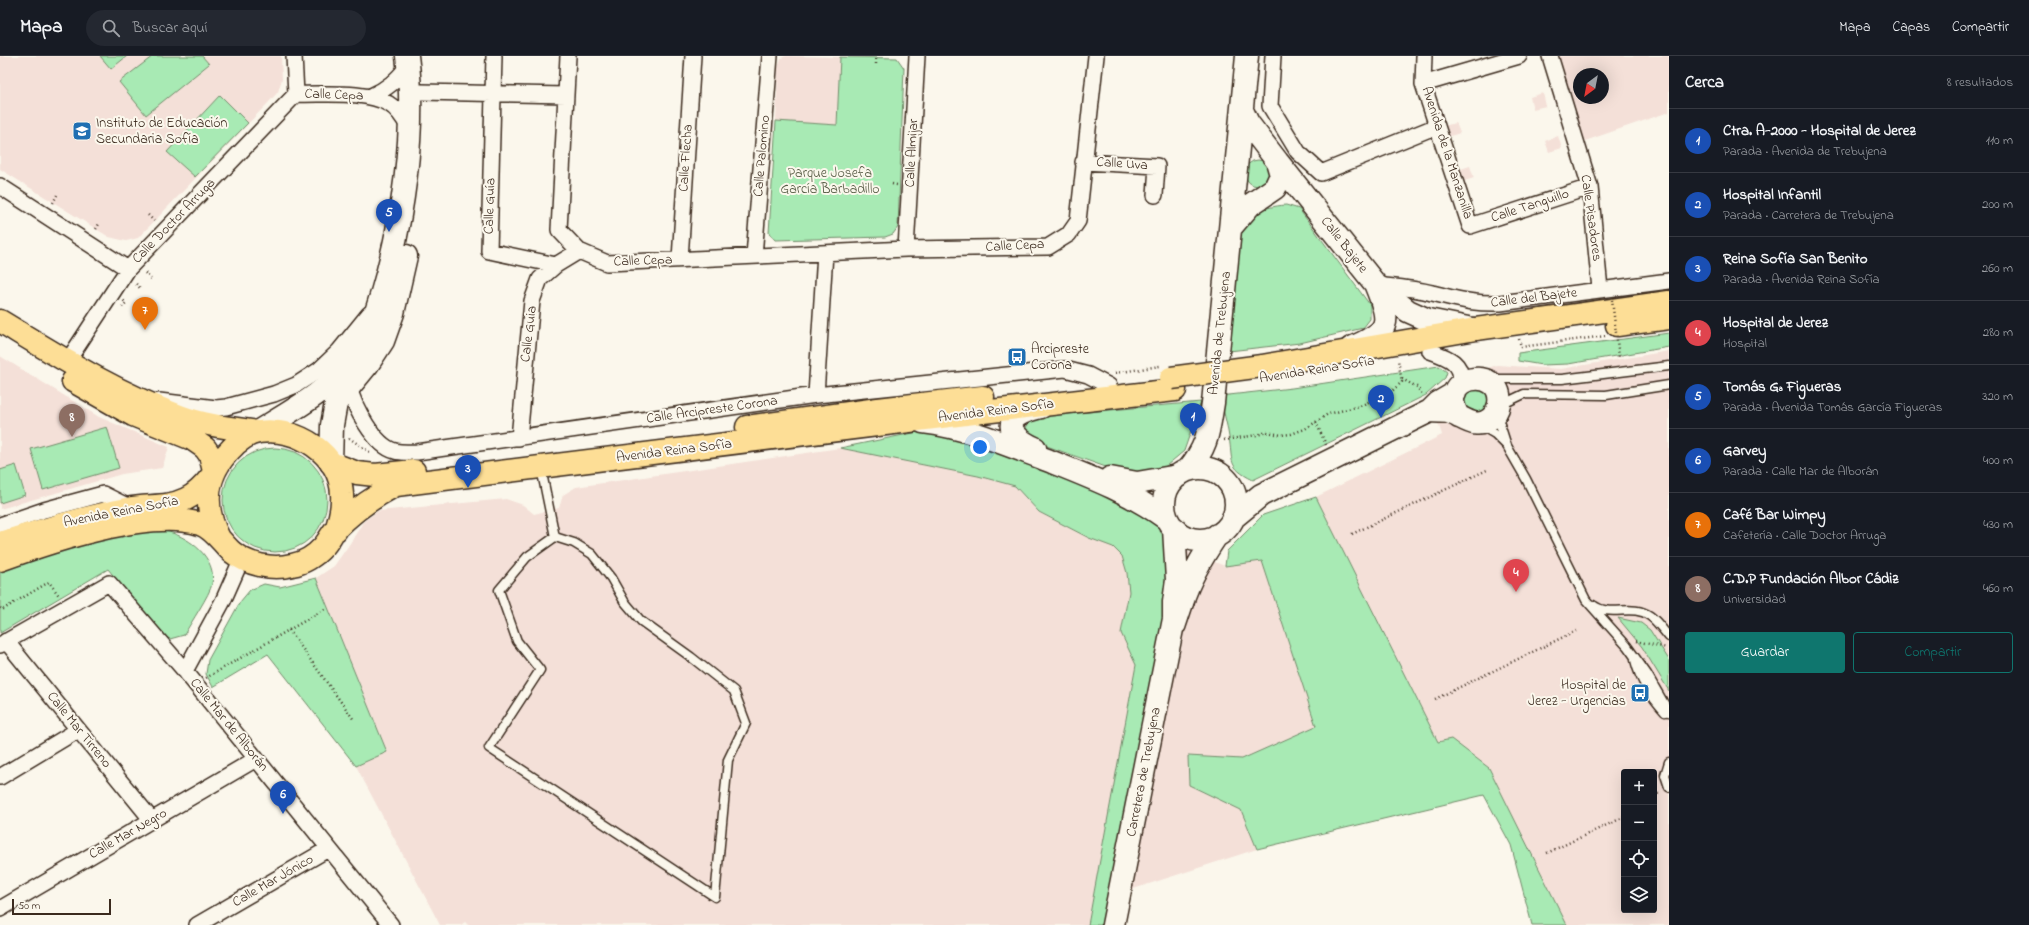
<!DOCTYPE html>
<html lang="es">
<head>
<meta charset="utf-8">
<style>
  body { margin:0; font-family:"Indie Flower",sans-serif; background:#242831; color:#f1f3f6 }
  .controls { position:absolute; right:12px; bottom:12px; display:grid; overflow:hidden; border-radius:4px; box-shadow:0 4px 16px #0002 }
  .controls button { width:36px; height:36px; display:grid; place-items:center; padding:0; border:0; border-bottom:1px solid #363941; background:#171b24; color:#f1f3f6; font:20px sans-serif }
  .compass { position:absolute; left:1573px; top:12px; width:36px; height:36px; border-radius:50%; background:#171b24; box-shadow:0 4px 16px #0002; rotate:212deg }
  .scale { position:absolute; left:12px; bottom:10px; width:99px; box-sizing:border-box; padding-left:4px; border:2px solid #3b2a1e; border-top:0; font-size:11px; line-height:14px; white-space:nowrap; color:#3b2a1e; -webkit-text-stroke:3px #fbf7ec; paint-order:stroke }
  .you { position:absolute; left:980px; top:391px; width:14px; height:14px; margin:-10px; border:3px solid #fff; border-radius:50%; background:#1a73e8; box-shadow:0 0 0 6px #1a73e833 }
  .badge { display:grid; place-items:center; width:26px; height:26px; border-radius:50%; background:#0f766e; color:#fff; font-size:13px; font-weight:700 }
  .pin { position:absolute; translate:-50% -33px; filter:drop-shadow(0 1px 2px #0008) }
  .pin::after { content:''; position:absolute; top:21px; width:14px; height:12px; background:inherit; clip-path:polygon(0 0,100% 0,50% 100%) }
  .list { margin:0; padding:0; list-style:none }
  h2 { display:flex; justify-content:space-between; align-items:center; height:52px; margin:0; padding:0 16px; font-size:17px }
  h2 small { font-size:13px; font-weight:400; color:#9ea1a6 }
  .list li { display:grid; grid-template-columns:26px 1fr auto; gap:12px; align-items:center; box-sizing:border-box; height:64px; padding:0 16px; border-top:1px solid #363941 }
  .list b { display:block; font-size:15px; white-space:nowrap }
  .list p { margin:0; font-size:13px; white-space:nowrap; color:#9ea1a6 }
  .list em { font-size:13px; font-style:normal; color:#9ea1a6 }
  .actions { display:flex; gap:8px; padding:12px 16px }
  .actions a { flex:1; padding:9px 0; border:1px solid #0f766e; border-radius:4px; text-align:center; font-size:14px; color:#0f766e }
  .actions .main { background:#0f766e; color:#fff }
  .icon { flex:none; width:22px; height:22px; fill:none; stroke:currentColor; stroke-width:2; stroke-linecap:round; stroke-linejoin:round }
  .map { position:relative; flex:none; width:1669px; height:869px; overflow:hidden }
  header { display:flex; align-items:center; gap:24px; box-sizing:border-box; height:56px; padding:0 20px; background:#171b24; border-bottom:1px solid #363941 }
  header strong { font-size:19px }
  nav { display:flex; gap:22px; margin-inline-start:auto; font-size:14px }
  .search { width:280px; height:36px; background:#242831; display:flex; align-items:center; gap:10px; box-sizing:border-box; padding:0 14px; border-radius:22px; color:#9ea1a6; font-size:15px }
  main { display:flex }
  aside { flex:1; background:#171b24 }
  .map>svg:first-child { display:block }
</style>
</head>
<body>
<header>
<strong>Mapa</strong>
<div class="search"><svg class="icon" aria-label="search" viewBox="0 0 24 24"><circle cx="10" cy="10" r="6"/><path d="M15 15l6 6"/></svg>Buscar aquí</div>
<nav><a>Mapa</a><a>Capas</a><a>Compartir</a></nav>
</header>
<main>
<div class="map">
<svg width="1669" height="869" viewBox="0 0 1669 869">
  <rect width="100%" height="100%" fill="#fbf7ec"/>
  <filter id="ink" filterUnits="userSpaceOnUse"><feTurbulence type="fractalNoise" baseFrequency=".025" numOctaves="2"/><feDisplacementMap in="SourceGraphic" scale="8" xChannelSelector="R" yChannelSelector="G"/><feConvolveMatrix kernelMatrix="1 2 1 2 8 2 1 2 1" color-interpolation-filters="sRGB"/></filter>
  <g filter="url(#ink)">
    <path fill="#f4e0d8" fill-rule="evenodd" d="M0,0H281L282,23L278,36L269,46L138,182L126,185L109,181L0,113Z
      M786,0L840,1L837,69L776,65L778,11L781,2Z
      M1553,0H1669V56L1582,86ZM1579,18H1603V42H1579Z
      M1543,37L1546,50L1533,53L1530,41Z
      M1456,67L1460,77L1447,81L1443,70Z
      M1558,80L1562,92L1549,96L1545,85Z
      M1470,110L1474,122L1461,126L1458,114Z
      M1669,295V869H1567L1489,712L1438,686L1316,441L1442,379L1430,342L1482,314L1497,309L1561,313ZM1624,716H1654V854H1624Z
      M0,300L99,361L169,391L162,412L122,418L0,453Z
      M840,392L978,420L1015,430L1039,456L1089,482L1114,491L1122,500L1127,517L1129,536L1121,577L1136,609L1088,869H468L465,866L461,869H440L356,710L387,696L316,522L334,510L351,486L363,466L378,455L506,443L523,449L534,458L559,452L563,439L576,431Z
      M1178,492L1225,510L1262,505L1316,670L1242,703L1188,700L1189,729L1241,754L1257,793L1124,836Z"/>
    <path fill="#a8eab4" stroke="#728a69" d="M100,0H127L111,13Z
      M153,0H202L209,8L146,59L119,26Z
      M840,1L897,2L904,12L898,171L893,178L885,181L775,184L769,177L776,65L837,69Z
      M220,39L248,67L195,121L167,96Z
      M1245 117a13 13 0 1 1 26 0a13 13 0 1 1-26 0Z
      M1286,149L1299,153L1370,249V263L1363,272L1300,287L1229,295L1241,179C1251,156 1262,151 1286,149Z
      M1669,277V291L1568,308L1542,309L1518,305V297Z
      M1439,310L1447,316L1445,322L1426,339L1253,424C1227,411 1233,405 1229,381C1227,367 1223,354 1220,340L1292,332Z
      M1465,332H1486L1489,355L1466,359L1461,337Z
      M1201,346L1184,395L1160,415L1131,420L1027,383L1023,377L1031,363L1042,360Z
      M107,371L119,412L43,434L31,393Z
      M918,376L973,380L1076,418L1163,470L1178,492L1118,869H1088L1136,609L1121,577L1129,536L1127,517L1122,500L1113,491L1089,482L1039,456L1015,430L978,420L840,392Z
      M223 444a52 52 0 1 1 104 0a52 52 0 1 1-104 0Z
      M16,409L25,439L0,447V414Z
      M1316,441L1438,686L1451,683L1489,712L1567,869H1532L1511,789L1484,739L1257,793L1241,754L1189,729L1188,700L1242,703L1316,670L1262,505L1225,510L1227,495L1263,459Z
      M148,473C154,474 162,474 169,476C190,482 217,502 212,528C210,538 190,568 184,579L170,583L163,580L108,513L0,577V515L101,482Z
      M316,522L387,696L356,710L268,598L213,631L206,618L208,604L240,546L250,534L264,528L280,531Z
      M1618,562L1641,567L1650,574L1669,604V635L1642,591Z"/>
    <g fill="none" stroke-linecap="round" stroke-linejoin="round">
      <defs>
        <path id="lane" d="M1491,323H1562L1669,310
          M1501,349L1524,338L1606,339L1669,329
          M1497,359L1507,390
          M1483,371L1495,378L1507,390L1526,423L1586,544L1627,590L1647,618L1669,656
          M541,412L555,481L527,501L499,534L517,585L540,614L489,692L715,841L728,704L746,667L734,635L691,601L641,565L624,545L611,522L592,498L574,487L555,481
          M1593,549C1610,562 1632,547 1650,560C1657,565 1663,574 1669,581
          M1181,572L1190,545
          M1635,604C1640,625 1651,640 1665,656
          M1669,706L1665,719L1669,731"/>
        <path id="street" d="M294,0L296,38
          M494,0L489,195L556,209
          M568,0L559,174L579,195L607,207L906,193L1048,191L1069,178L1078,165L1096,0
          M1273,0L1270,50L1298,96L1321,117L1437,70
          M1424,0L1423,28L1470,170L1590,131
          M1550,0L1590,131L1600,233
          M1423,28L1519,0
          M421,36L566,39
          M296,38C323,39 366,34 389,48C398,53 404,63 409,72
          M371,40C387,33 397,24 408,10
          M1083,106L1157,110L1155,139
          M0,130L128,213
          M906,193L917,0
          M754,200L770,0
          M680,203L693,0
          M1376,229C1395,231 1414,232 1432,237C1458,243 1472,248 1500,247L1669,225
          M1430,295C1447,301 1465,307 1460,329
          M67,306L128,213L296,38
          M349,331C354,350 374,390 395,395C402,397 410,396 417,396L816,339L1065,313L1088,319L1109,330
          M816,339L825,197
          M159,345L216,352L226,351L274,338L296,329L319,314L339,295L369,258
          M519,382L532,245L540,223L556,209L579,195
          M0,469L44,454L103,438L131,452
          M6,585L151,763
          M0,589L109,527L185,615L391,869
          M185,615L223,545L242,502
          M0,721L78,674
          M0,853L256,703
          M197,869L328,793"/>
        <path id="secondary" d="M1277,105L1376,229L1408,255L1428,264L1473,273
          M1232,170L1250,149L1275,132L1281,119L1277,105L1248,67L1242,54
          M1351,292C1390,275 1392,269 1376,230
          M1430,355C1436,356 1442,355 1448,356C1463,360 1475,375 1490,363C1495,359 1498,354 1499,348C1505,308 1432,318 1459,361
          M923,366C964,371 1003,387 1042,402C1087,420 1128,435 1167,463
          M257,376C293,354 329,335 355,301C368,283 375,260 381,240C402,169 417,74 407,0
          M1035,392C1025,388 1001,374 1017,360C1024,355 1033,353 1041,351
          M331,407L332,369L336,347L368,308L383,285L393,257L406,200
          M1164 448a36 36 0 1 1 72 0a36 36 0 1 1-72 0Z
          M1188,414C1208,390 1208,377 1213,347L1247,0
          M1110,422L1137,427L1178,420
          M1233,462L1261,439L1430,355L1438,347L1455,337
          M1182,546C1190,521 1202,501 1217,479
          M1113,869L1174,563V546L1177,524L1174,472"/>
        <path id="primary" d="M0,265C58,300 116,337 180,360C204,369 231,372 257,376
          M1617,269L1669,262
          M1262,310L1476,273L1669,246
          M73,325L133,359L192,383L205,392L210,399L214,415
          M747,371L878,353L983,341
          M331,407L357,417L375,419L414,415
          M219,482C203,451 205,419 231,393C237,386 249,377 259,376C297,370 340,398 342,438C343,451 340,462 336,474
          M0,487C42,474 83,461 127,453C148,448 165,453 186,443C197,438 204,430 211,421
          M0,504C49,486 150,452 200,468C213,472 222,487 232,496C248,509 272,514 292,509C303,507 315,500 323,491C328,486 331,479 335,474C352,456 375,440 396,429L974,357L1175,334"/>
      </defs>
      <use href="#lane" stroke="#3b2a1e" stroke-width="11"/>
      <use href="#street" stroke="#3b2a1e" stroke-width="18"/>
      <use href="#secondary" stroke="#3b2a1e" stroke-width="25"/>
      <use href="#primary" stroke="#3b2a1e" stroke-width="25"/>
      <path stroke="#3b2a1e" stroke-width="2.5" stroke-dasharray="1 3" stroke-linecap="butt" d="M876,8V0
        M892,128L897,129
        M53,147L57,139
        M148,159L154,165
        M96,173L99,168
        M145,217L151,223
        M136,228L141,233
        M122,251L126,247L123,244
        M1519,283L1521,291L1605,280
        M1115,317L1160,310
        M1402,323L1417,331L1423,340
        M1316,366L1326,389
        M349,382L371,397
        M1224,384L1257,379L1267,376L1281,379L1291,378L1305,373L1328,358L1360,350L1375,343L1392,335L1402,326L1398,304
        M1352,478L1489,413
        M0,552L2,554L49,526L60,541
        M289,574L354,664
        M1636,585L1667,592
        M206,622L325,553
        M1435,643L1576,575
        M1654,739L1661,737
        M1547,797L1624,761"/>
      <use href="#lane" stroke="#fbf7ec" stroke-width="8"/>
      <use href="#street" stroke="#fbf7ec" stroke-width="15"/>
      <use href="#secondary" stroke="#fbf7ec" stroke-width="22"/>
      <use href="#primary" stroke="#fdde96" stroke-width="22"/>
      <defs>
        <path id="primary-bridge" d="M1171,322L1262,310"/>
      </defs>
      <use href="#primary-bridge" stroke="#3b2a1e" stroke-width="25" stroke-linecap="butt"/>
      <path stroke="#3b2a1e" stroke-width="2.5" stroke-dasharray="1 3" stroke-linecap="butt" d="M1612,244L1619,301"/>
      <use href="#primary-bridge" stroke="#fdde96" stroke-width="22"/>
    </g>
  </g>
  <defs>
    <symbol id="school-square" viewBox="-11 -11 22 22"><rect x="-9" y="-9" width="18" height="18" rx="4" fill="#1f6fb2" stroke="#fbf7ec"/><path d="M0-5L7-2L0 1L-7-2ZM-4 1L0 2.5L4 1V4Q0 6-4 4Z" fill="#fff"/></symbol>
    <symbol id="bus-square" viewBox="-11 -11 22 22"><rect x="-9" y="-9" width="18" height="18" rx="4" fill="#1f6fb2" stroke="#fbf7ec"/><path d="M-5-6H5V4H4V6H2V4H-2V6H-4V4H-5ZM-3.5-4V0h7V-4ZM-3.5 1.2v1.5H-2V1.2ZM2 1.2v1.5H3.5V1.2Z" fill="#fff"/></symbol>
  </defs>
  <g fill-rule="evenodd">
    <use href="#school-square" x="71" y="64" width="22" height="22"/>
    <use href="#bus-square" x="1006" y="290" width="22" height="22"/>
    <use href="#bus-square" x="1629" y="626" width="22" height="22"/>
  </g>
  <g text-anchor="middle" dominant-baseline="central" stroke-width="4" stroke-linejoin="round" paint-order="stroke">
    <g font-size="14" fill="#3b2a1e" stroke="#fbf7ec">
      <text transform="translate(334 39) rotate(2)">Calle Cepa</text>
      <text transform="translate(912 97) rotate(-87)">Calle Almijar</text>
      <text transform="translate(1447 97) rotate(72)">Avenida de la Manzanilla</text>
      <text transform="translate(762 100) rotate(-85)">Calle Palomino</text>
      <text transform="translate(686 102) rotate(-86)">Calle Flecha</text>
      <text transform="translate(1122 108) rotate(4)">Calle Uva</text>
      <text transform="translate(490 150) rotate(-88)">Calle Guía</text>
      <text transform="translate(1530 150) rotate(-18)">Calle Tanguillo</text>
      <text transform="translate(1591 162) rotate(82)">Calle Pisadores</text>
      <text transform="translate(174 165) rotate(-46)">Calle Doctor Arruga</text>
      <text transform="translate(1344 189) rotate(52)">Calle Bajete</text>
      <text transform="translate(1015 190) rotate(-3)">Calle Cepa</text>
      <text transform="translate(643 205) rotate(-2)">Calle Cepa</text>
      <text transform="translate(1534 242) rotate(-7)">Calle del Bajete</text>
      <text transform="translate(1220 277) rotate(-84)">Avenida de Trebujena</text>
      <text transform="translate(529 278) rotate(-83)">Calle Guia</text>
      <text transform="translate(1317 314) rotate(-9)">Avenida Reina Sofía</text>
      <text transform="translate(712 354) rotate(-8)">Calle Arcipreste Corona</text>
      <text transform="translate(996 355) rotate(-7)">Avenida Reina Sofía</text>
      <text transform="translate(674 395) rotate(-7)">Avenida Reina Sofía</text>
      <text transform="translate(121 456) rotate(-11)">Avenida Reina Sofía</text>
      <text transform="translate(229 669) rotate(51)">Calle Mar de Alborán</text>
      <text transform="translate(79 674) rotate(51)">Calle Mar Tirreno</text>
      <text transform="translate(1144 716) rotate(-79)">Carretera de Trebujena</text>
      <text transform="translate(128 778) rotate(-30)">Calle Mar Negro</text>
      <text transform="translate(273 825) rotate(-30)">Calle Mar Jónico</text>
    </g>
    <g font-size="14" fill="#3b2a1e" stroke="#fbf7ec" text-anchor="start">
      <text x="96" y="67">Instituto de Educación<tspan x="96" dy="16">Secundaria Sofía</tspan></text>
      <text x="1031" y="293">Arcipreste<tspan x="1031" dy="16">Corona</tspan></text>
      <text x="1626" y="629" text-anchor="end">Hospital de<tspan x="1626" dy="16">Jerez - Urgencias</tspan></text>
    </g>
    <g font-size="14" fill="#565a44" stroke="#fbf7ec">
      <text x="830" y="117">Parque Josefa<tspan x="830" dy="16">García Barbadillo</tspan></text>
    </g>
  </g>
</svg>
<div class="controls">
<button>+</button>
<button>−</button>
<button><svg class="icon" aria-label="locate" viewBox="0 0 24 24"><circle cx="12" cy="12" r="6"/><path d="M12 2v4M12 18v4M2 12h4M18 12h4"/></svg></button>
<button><svg class="icon" aria-label="layers" viewBox="0 0 24 24"><path d="M12 4l9 5-9 5-9-5zM3 14l9 5 9-5"/></svg></button>
</div>
<svg class="compass" viewBox="-18 -18 36 36"><path d="M0-13l5 13h-10z" fill="#e53935"/><path d="M0 13l5-13h-10z" fill="#9ea1a6"/></svg>
<div class="scale">50 m</div>
<div class="you"></div>
<div class="pin badge" style="left:1193px;top:380px;background:#1a4fb4">1</div>
<div class="pin badge" style="left:1381px;top:362px;background:#1a4fb4">2</div>
<div class="pin badge" style="left:468px;top:432px;background:#1a4fb4">3</div>
<div class="pin badge" style="left:1516px;top:536px;background:#e0444e">4</div>
<div class="pin badge" style="left:389px;top:176px;background:#1a4fb4">5</div>
<div class="pin badge" style="left:283px;top:758px;background:#1a4fb4">6</div>
<div class="pin badge" style="left:145px;top:274px;background:#e8710a">7</div>
<div class="pin badge" style="left:72px;top:381px;background:#8d6e63">8</div>
</div>
<aside>
<h2>Cerca<small>8 resultados</small></h2>
<ul class="list">
<li><span class="badge" style="background:#1a4fb4">1</span><div><b>Ctra. A-2000 - Hospital de Jerez</b><p>Parada · Avenida de Trebujena</p></div><em>110 m</em></li>
<li><span class="badge" style="background:#1a4fb4">2</span><div><b>Hospital Infantil</b><p>Parada · Carretera de Trebujena</p></div><em>200 m</em></li>
<li><span class="badge" style="background:#1a4fb4">3</span><div><b>Reina Sofía San Benito</b><p>Parada · Avenida Reina Sofía</p></div><em>260 m</em></li>
<li><span class="badge" style="background:#e0444e">4</span><div><b>Hospital de Jerez</b><p>Hospital</p></div><em>280 m</em></li>
<li><span class="badge" style="background:#1a4fb4">5</span><div><b>Tomás Gª Figueras</b><p>Parada · Avenida Tomás García Figueras</p></div><em>320 m</em></li>
<li><span class="badge" style="background:#1a4fb4">6</span><div><b>Garvey</b><p>Parada · Calle Mar de Alborán</p></div><em>400 m</em></li>
<li><span class="badge" style="background:#e8710a">7</span><div><b>Café Bar Wimpy</b><p>Cafetería · Calle Doctor Arruga</p></div><em>430 m</em></li>
<li><span class="badge" style="background:#8d6e63">8</span><div><b>C.D.P Fundación Albor Cádiz</b><p>Universidad</p></div><em>460 m</em></li>
</ul>
<div class="actions"><a class="main">Guardar</a><a>Compartir</a></div>
</aside>
</main>
</body>
</html>
